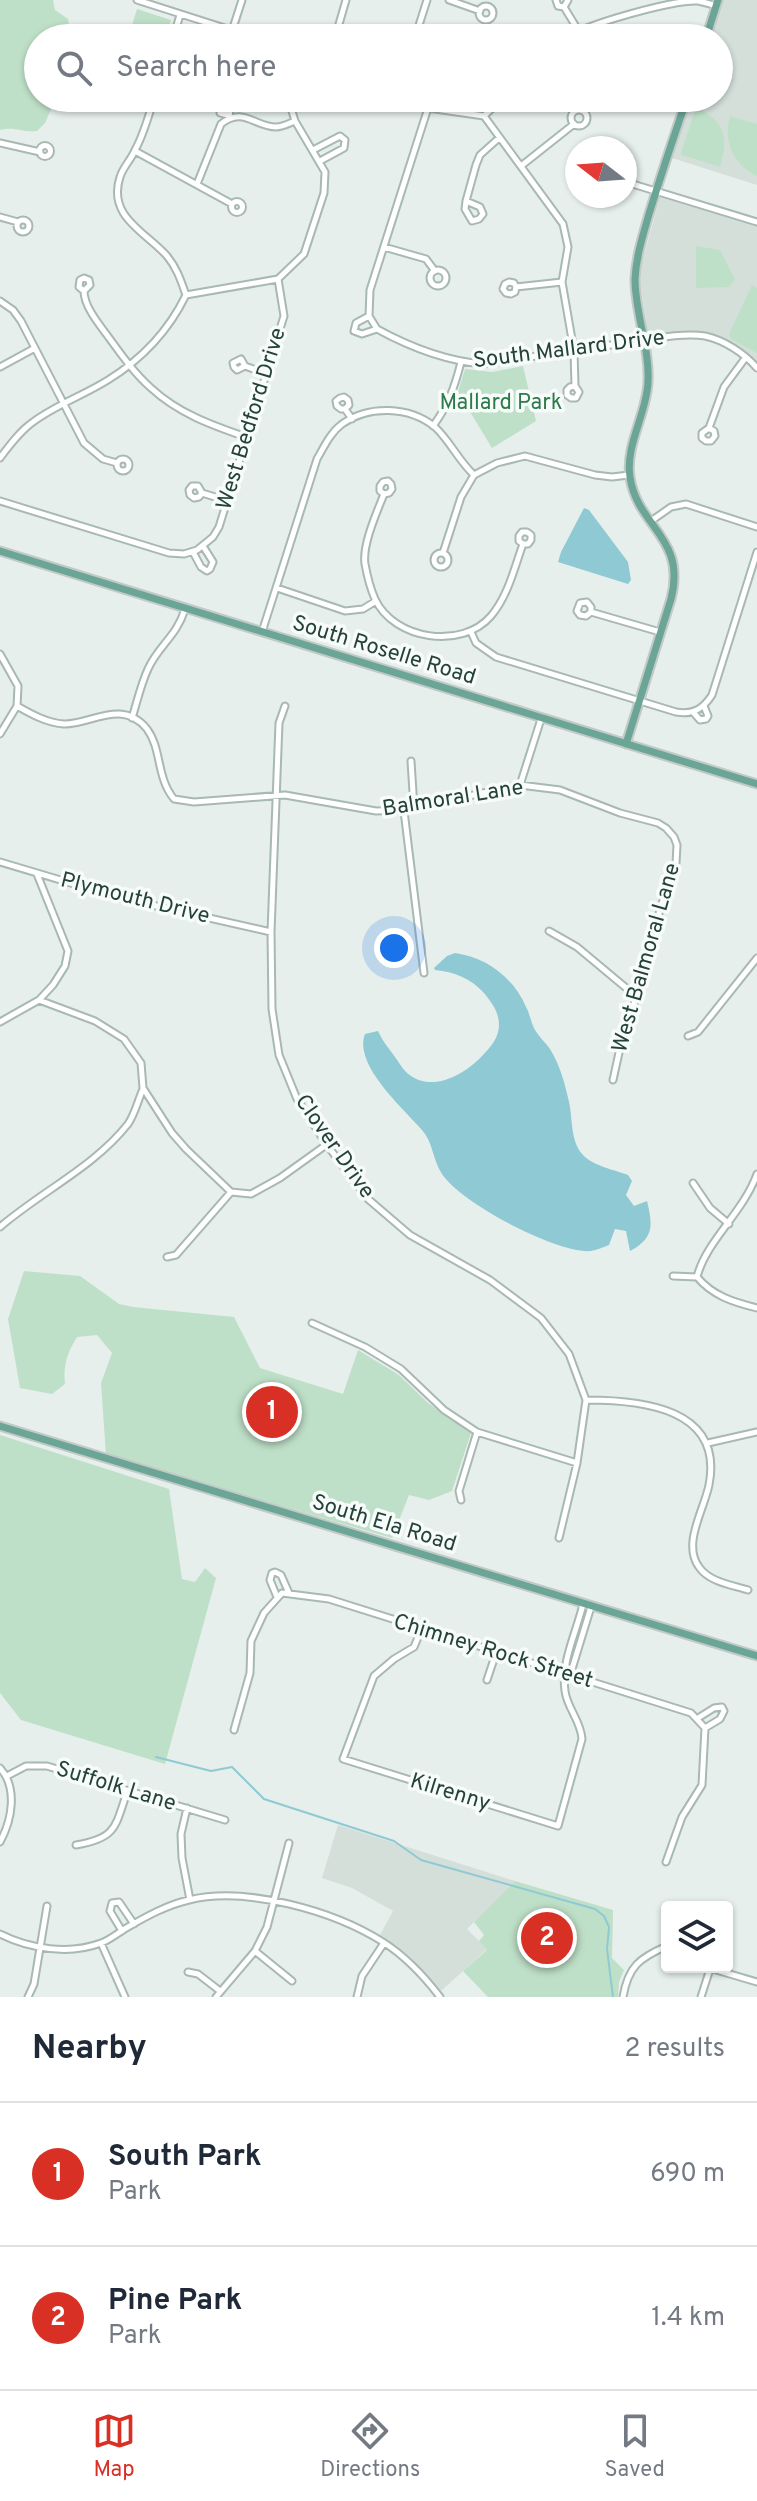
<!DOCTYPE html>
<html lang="en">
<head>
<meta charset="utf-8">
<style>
  body { margin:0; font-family:Overpass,sans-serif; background:#f6f6f7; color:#1f2937 }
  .controls { position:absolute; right:24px; bottom:24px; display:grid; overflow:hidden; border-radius:8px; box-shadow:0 2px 6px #0004 }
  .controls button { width:72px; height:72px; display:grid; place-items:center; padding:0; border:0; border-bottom:2px solid #e0e1e3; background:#fff; color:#1f2937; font:40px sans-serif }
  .compass { position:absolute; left:565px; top:136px; width:72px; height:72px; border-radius:50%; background:#fff; box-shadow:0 2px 6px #0004; rotate:287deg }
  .you { position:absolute; left:394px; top:948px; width:28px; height:28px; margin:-20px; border:6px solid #fff; border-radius:50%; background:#1a73e8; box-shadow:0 0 0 12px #1a73e833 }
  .badge { display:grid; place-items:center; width:52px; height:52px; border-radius:50%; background:#d93025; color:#fff; font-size:26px; font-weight:700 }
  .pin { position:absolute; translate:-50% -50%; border:4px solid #fff; box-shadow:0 2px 8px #0006 }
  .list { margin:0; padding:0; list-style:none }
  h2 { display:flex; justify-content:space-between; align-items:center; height:104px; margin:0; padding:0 32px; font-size:34px }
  h2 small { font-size:26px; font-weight:400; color:#747a83 }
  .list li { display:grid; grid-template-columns:52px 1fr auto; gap:24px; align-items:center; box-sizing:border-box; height:144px; padding:0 32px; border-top:2px solid #e0e1e3 }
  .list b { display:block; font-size:30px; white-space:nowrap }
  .list p { margin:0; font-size:26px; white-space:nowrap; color:#747a83 }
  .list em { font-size:26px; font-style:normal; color:#747a83 }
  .icon { flex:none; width:44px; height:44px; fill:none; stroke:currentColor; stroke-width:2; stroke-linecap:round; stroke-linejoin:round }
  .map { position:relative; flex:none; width:757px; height:1997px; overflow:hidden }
  .search { position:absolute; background:#fff; box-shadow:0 2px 6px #0004; left:24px; right:24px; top:24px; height:88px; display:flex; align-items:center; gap:20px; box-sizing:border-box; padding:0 28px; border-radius:44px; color:#747a83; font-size:30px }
  .sheet { height:392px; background:#fff }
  nav { display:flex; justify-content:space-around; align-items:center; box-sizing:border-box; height:112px; border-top:2px solid #e0e1e3; background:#fff; font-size:22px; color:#747a83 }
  nav a { display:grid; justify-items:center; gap:4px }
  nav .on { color:#d93025 }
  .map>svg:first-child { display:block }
</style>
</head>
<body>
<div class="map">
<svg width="757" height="1997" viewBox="0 0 757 1997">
  <rect width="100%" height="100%" fill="#e6efeb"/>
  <path fill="#d4dfda" d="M723,0H757V185L672,158L692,98H719V38H711Z
    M660,197L757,226V363L735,346L698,332L648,335L640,282L641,265Z
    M338,1825L515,1881L467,1929L487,1949L441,1991L409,1956L380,1935L393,1911L352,1888L322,1878Z"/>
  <path fill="#bfe0c8" d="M0,0H53L55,10L68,19L71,38H38V98H56L45,123L37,131C22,133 15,126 0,130Z
    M137,9L171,20L165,38H128Z
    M696,107C725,122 729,135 720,167L682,155L681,153Z
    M730,116L757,124V176C733,165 723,141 730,116Z
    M696,246L720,250L735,279L729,287L696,288Z
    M752,285L757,288V353L731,339L729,334Z
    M523,366L536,421L492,448L458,392L465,369L492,372Z
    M24,1271L80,1276L119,1304L133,1307L234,1317L260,1368L343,1394L358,1350L399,1375L428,1403L471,1433L452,1491L429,1500L409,1495L392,1538L106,1455L101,1383L112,1353L97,1335L77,1337C67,1353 63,1366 65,1384L52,1394L20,1388L8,1319Z
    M0,1435L169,1489L182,1579L195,1582L205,1568L216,1578L165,1764L21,1720L0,1693Z
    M515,1881L613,1910L612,1958L624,1970L619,1982L618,1997H488L463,1971L487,1950L479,1941L484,1935L474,1922Z"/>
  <path fill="#8ec9d4" d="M584,508L589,510L628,562L631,580L628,584L558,562L561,552Z
    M455,953C486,957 514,978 526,1007C530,1014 531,1023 535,1030C539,1037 546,1043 550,1049C560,1065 565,1084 569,1102C573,1119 570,1141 583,1155C593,1166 615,1170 628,1175L632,1181L626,1195L634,1206L647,1201C653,1226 654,1238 630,1251L626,1231L615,1229L609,1245C604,1247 596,1250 591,1251C557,1254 461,1203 442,1174C433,1161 433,1142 422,1130C404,1109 353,1065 365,1034L378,1031C383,1042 388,1047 395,1057C399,1062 401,1067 406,1072C429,1094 463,1076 481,1057C490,1048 499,1038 499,1025C499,1012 492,1003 484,993C470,978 455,972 435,970L434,968L447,956Z"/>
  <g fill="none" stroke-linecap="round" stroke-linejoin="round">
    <path stroke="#8ec9d4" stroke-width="2" d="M156,1757L211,1771L232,1767L264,1799L394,1841L421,1860L595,1909L604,1916L609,1927L607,1949L613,1997"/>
    <defs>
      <path id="minor" d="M137,0L256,38
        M449,0L480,11
        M556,0L558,6L564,7L578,30
        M479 13a7 7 0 1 1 14 0a7 7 0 1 1-14 0Z
        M564,7L568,0
        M232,31L242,0
        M173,38L180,15
        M335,38L346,0
        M415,38L427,0
        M566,38C587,24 672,0 698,1C704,2 710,4 716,6
        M418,98L428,108L484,116L503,98
        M571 118a8 8 0 1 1 16 0a8 8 0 1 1-16 0Z
        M228,115L220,113L222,105L230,107L229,118
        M484,116L563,224L568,247L562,282L574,351L575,386L579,392L576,398H571L567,395V390L570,387L575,386
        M0,143L40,152
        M39.5 151a5.5 5.5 0 1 1 11 0a5.5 5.5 0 1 1-11 0Z
        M313,150L340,136L345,140L344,148L320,161
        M135,151L232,204
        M521,166L574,124
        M626,182L757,222
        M197,184L221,124C243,106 255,127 276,127C282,127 290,123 295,121
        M466,201L480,207L483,214L479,219L472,221L465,209L466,201L476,165L480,155L499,138
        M231.5 207a5.5 5.5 0 1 1 11 0a5.5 5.5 0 1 1-11 0Z
        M0,217L18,222
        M17 226a6 6 0 1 1 12 0a6 6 0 1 1-12 0Z
        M384,247L426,259L435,271
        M430 278a8 8 0 1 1 16 0a8 8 0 1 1-16 0Z
        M516,287L515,292L511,294L506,293L503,289L505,284L509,282L514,283L516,287L562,282
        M84,291L90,285L89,280L84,278L80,280L79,287L84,291C84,306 98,323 107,335C120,353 134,373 151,388C178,413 211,425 246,437
        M186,295L278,279L304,254L324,193L325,172L295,121L288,98
        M0,301L13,310L21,321L84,443L103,459L117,463
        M369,316L356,323L354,331L362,334L377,329
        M377,329C408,346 447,361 483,364C530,357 577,350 624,343C647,340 682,332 705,336C724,340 744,353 757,368
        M377,329L369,316L370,290L428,108
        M245,366L237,370L234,367L233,363L241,359L245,366L267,374
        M0,367L35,348
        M345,409L349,405L348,400L344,397L340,398L336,401L337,406L341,409H345L352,419
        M433,426C448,406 455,386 461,362
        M709,428L714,431L715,436L711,441H706L702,438V433L709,428L724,387L746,357
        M0,458C9,446 20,431 33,422C56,405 84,395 108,380C142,359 169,330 186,295C181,281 177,268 167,256C146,232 107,217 120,177C123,167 131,160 135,150C144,134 149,115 154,98
        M117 465a6 6 0 1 1 12 0a6 6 0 1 1-12 0Z
        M474,475L497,463L525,456L595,475L612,477L629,475
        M202,493L199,497L194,498L190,495L189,490L192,486H198L202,493L228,501
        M384,494L380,491V486L383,482L388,481L391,484L392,489L389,493L384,494C377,512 362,545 365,564C367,575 371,590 375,599C394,640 462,650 491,616C508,596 514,569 523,544H528L531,540V535L527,532H522L519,536V541L523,544
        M0,501L169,553L184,554L197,550L213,537L219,527L284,316L278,279
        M651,521L671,507L686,504L757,527
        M193,552L201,567L207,571L210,569L213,562L203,546
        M434 560a7 7 0 1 1 14 0a7 7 0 1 1-14 0Z
        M277,588L345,611L363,609L376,601
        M591,612V607L587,602L580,603L577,611L580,615L586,616L591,612L660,632
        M262,632L317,459C324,447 330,433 342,424C369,405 409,406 435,427C450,441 458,460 474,475L461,497L443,553
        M471,632L476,643L496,657L676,712C693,715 703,709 712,695L757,552
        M0,654L18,686L17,706
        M17,706C31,714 47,723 64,724C90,725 122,698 147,729C162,749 156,777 174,799L194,802L285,795L376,811L404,810L520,785L560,790L620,813L658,823L666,828L674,837L677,845L676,863L660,909L648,963L622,1039L613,1080
        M285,706L279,723L271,932L272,1009L279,1055L297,1099L327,1145L368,1199L410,1235L490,1280L541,1318L569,1354L586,1400L577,1463L559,1538
        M693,712L700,720L706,719L708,716L704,706
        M132,718C137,702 141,684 148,669C158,646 177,636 185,609
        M0,734L17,706
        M411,761L414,808
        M520,785L541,719
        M404,811L424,973
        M0,862L121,898L271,932
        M549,931L577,947L637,997
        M39,1000L95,1021L124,1039L141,1063L143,1088L172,1133L186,1149L231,1192L251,1194L280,1178L326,1145
        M0,1022L39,1000L53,985L65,966L68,951L37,874
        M688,1036L698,1032L757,958
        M693,1183L710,1208L729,1224
        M0,1227C42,1191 94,1167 128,1124C135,1114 138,1100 143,1089
        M167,1257L176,1255L231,1192
        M673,1276L697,1277C713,1296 733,1302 757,1308
        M697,1277C706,1241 743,1213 757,1174
        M312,1323L365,1347L401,1369L444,1410L477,1432L577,1463
        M586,1400C642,1400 724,1408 709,1485C704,1510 682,1544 699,1567C709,1582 732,1585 748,1590
        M708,1443L757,1432
        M461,1500L459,1491L477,1432
        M277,1597L270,1580L272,1573L275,1572L281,1575L289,1593
        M421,1630L414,1647L394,1659L374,1676L343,1759L558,1826L582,1739C581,1721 567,1708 565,1691C561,1661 576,1634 583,1604
        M566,1674L572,1669L591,1607
        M487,1680L496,1653
        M698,1718L714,1708L722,1707L724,1711L720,1719L705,1728
        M234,1730L250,1673L251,1641L264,1613L282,1593L329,1599L691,1713L705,1728L702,1785L682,1817L666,1862
        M0,1768C18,1788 12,1820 0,1842
        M7,1776L26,1766H47L225,1820
        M187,1808L181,1834L182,1858L190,1900
        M76,1845C116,1838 115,1828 127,1792
        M122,1931L110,1911L112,1903L119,1902L134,1924
        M0,1934C30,1949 69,1955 101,1943C110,1940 119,1932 128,1927C147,1916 167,1905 189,1900C247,1886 334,1911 383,1942C405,1956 424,1976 440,1997
        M101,1943L125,1997
        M255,1951L292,1981
        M706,1967L757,1982
        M188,1972L198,1974L220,1991
        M28,1997L34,1984L47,1906
        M216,1997L255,1951L267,1927L289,1843
        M357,1997L362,1976L384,1943
        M623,1997C628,1967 639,1958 667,1946V1932
        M701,1997L710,1969"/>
      <path id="major" d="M706,38L718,0
        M0,551L757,784
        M626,744L671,599C687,537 637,527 630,477C625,445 647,413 648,382C650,349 635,313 635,279C636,257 643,235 649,214C661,175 674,136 687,98
        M0,1426L757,1656"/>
    </defs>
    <use href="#minor" stroke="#a8b8b2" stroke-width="9"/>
    <use href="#major" stroke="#c2cac8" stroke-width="11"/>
    <use href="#minor" stroke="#fff" stroke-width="5"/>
    <use href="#major" stroke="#6aa596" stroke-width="7"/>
  </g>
  <g text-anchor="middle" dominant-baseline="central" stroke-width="7" stroke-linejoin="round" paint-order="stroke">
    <g font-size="22" fill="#24423a" stroke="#f7fbf9">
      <text transform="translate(569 350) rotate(-7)">South Mallard Drive</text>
      <text transform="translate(252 419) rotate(-73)">West Bedford Drive</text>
      <text transform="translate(384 651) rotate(17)">South Roselle Road</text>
      <text transform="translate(453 799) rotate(-9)">Balmoral Lane</text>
      <text transform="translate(135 899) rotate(14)">Plymouth Drive</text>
      <text transform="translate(647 958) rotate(-74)">West Balmoral Lane</text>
      <text transform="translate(334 1147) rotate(55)">Clover Drive</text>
      <text transform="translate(384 1524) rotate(17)">South Ela Road</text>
      <text transform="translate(493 1652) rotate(17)">Chimney Rock Street</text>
      <text transform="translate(116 1787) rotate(17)">Suffolk Lane</text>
      <text transform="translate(450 1793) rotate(17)">Kilrenny</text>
    </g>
    <g font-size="22" fill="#2d7a4b" stroke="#f7fbf9">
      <text x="501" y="403">Mallard Park</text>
    </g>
  </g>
</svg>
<div class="controls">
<button><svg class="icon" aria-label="layers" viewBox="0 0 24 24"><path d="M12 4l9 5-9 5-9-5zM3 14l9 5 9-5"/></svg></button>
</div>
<svg class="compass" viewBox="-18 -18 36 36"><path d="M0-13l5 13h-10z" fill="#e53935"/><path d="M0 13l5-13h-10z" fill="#747a83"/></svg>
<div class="you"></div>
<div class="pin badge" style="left:272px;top:1412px">1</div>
<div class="pin badge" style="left:547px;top:1938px">2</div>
<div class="search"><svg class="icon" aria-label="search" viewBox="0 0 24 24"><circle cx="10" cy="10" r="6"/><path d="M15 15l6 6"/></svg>Search here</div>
</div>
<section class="sheet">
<h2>Nearby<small>2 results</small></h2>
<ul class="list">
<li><span class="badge">1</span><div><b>South Park</b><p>Park</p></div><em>690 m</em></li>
<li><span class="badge">2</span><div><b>Pine Park</b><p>Park</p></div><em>1.4 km</em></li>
</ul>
</section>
<nav>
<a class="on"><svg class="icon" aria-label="map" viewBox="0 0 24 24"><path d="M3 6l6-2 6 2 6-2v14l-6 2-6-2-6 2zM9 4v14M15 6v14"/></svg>Map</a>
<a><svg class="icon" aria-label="directions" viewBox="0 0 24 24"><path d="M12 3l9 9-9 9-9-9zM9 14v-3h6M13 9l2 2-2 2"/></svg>Directions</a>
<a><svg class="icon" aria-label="saved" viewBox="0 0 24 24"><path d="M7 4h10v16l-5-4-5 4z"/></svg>Saved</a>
</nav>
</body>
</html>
